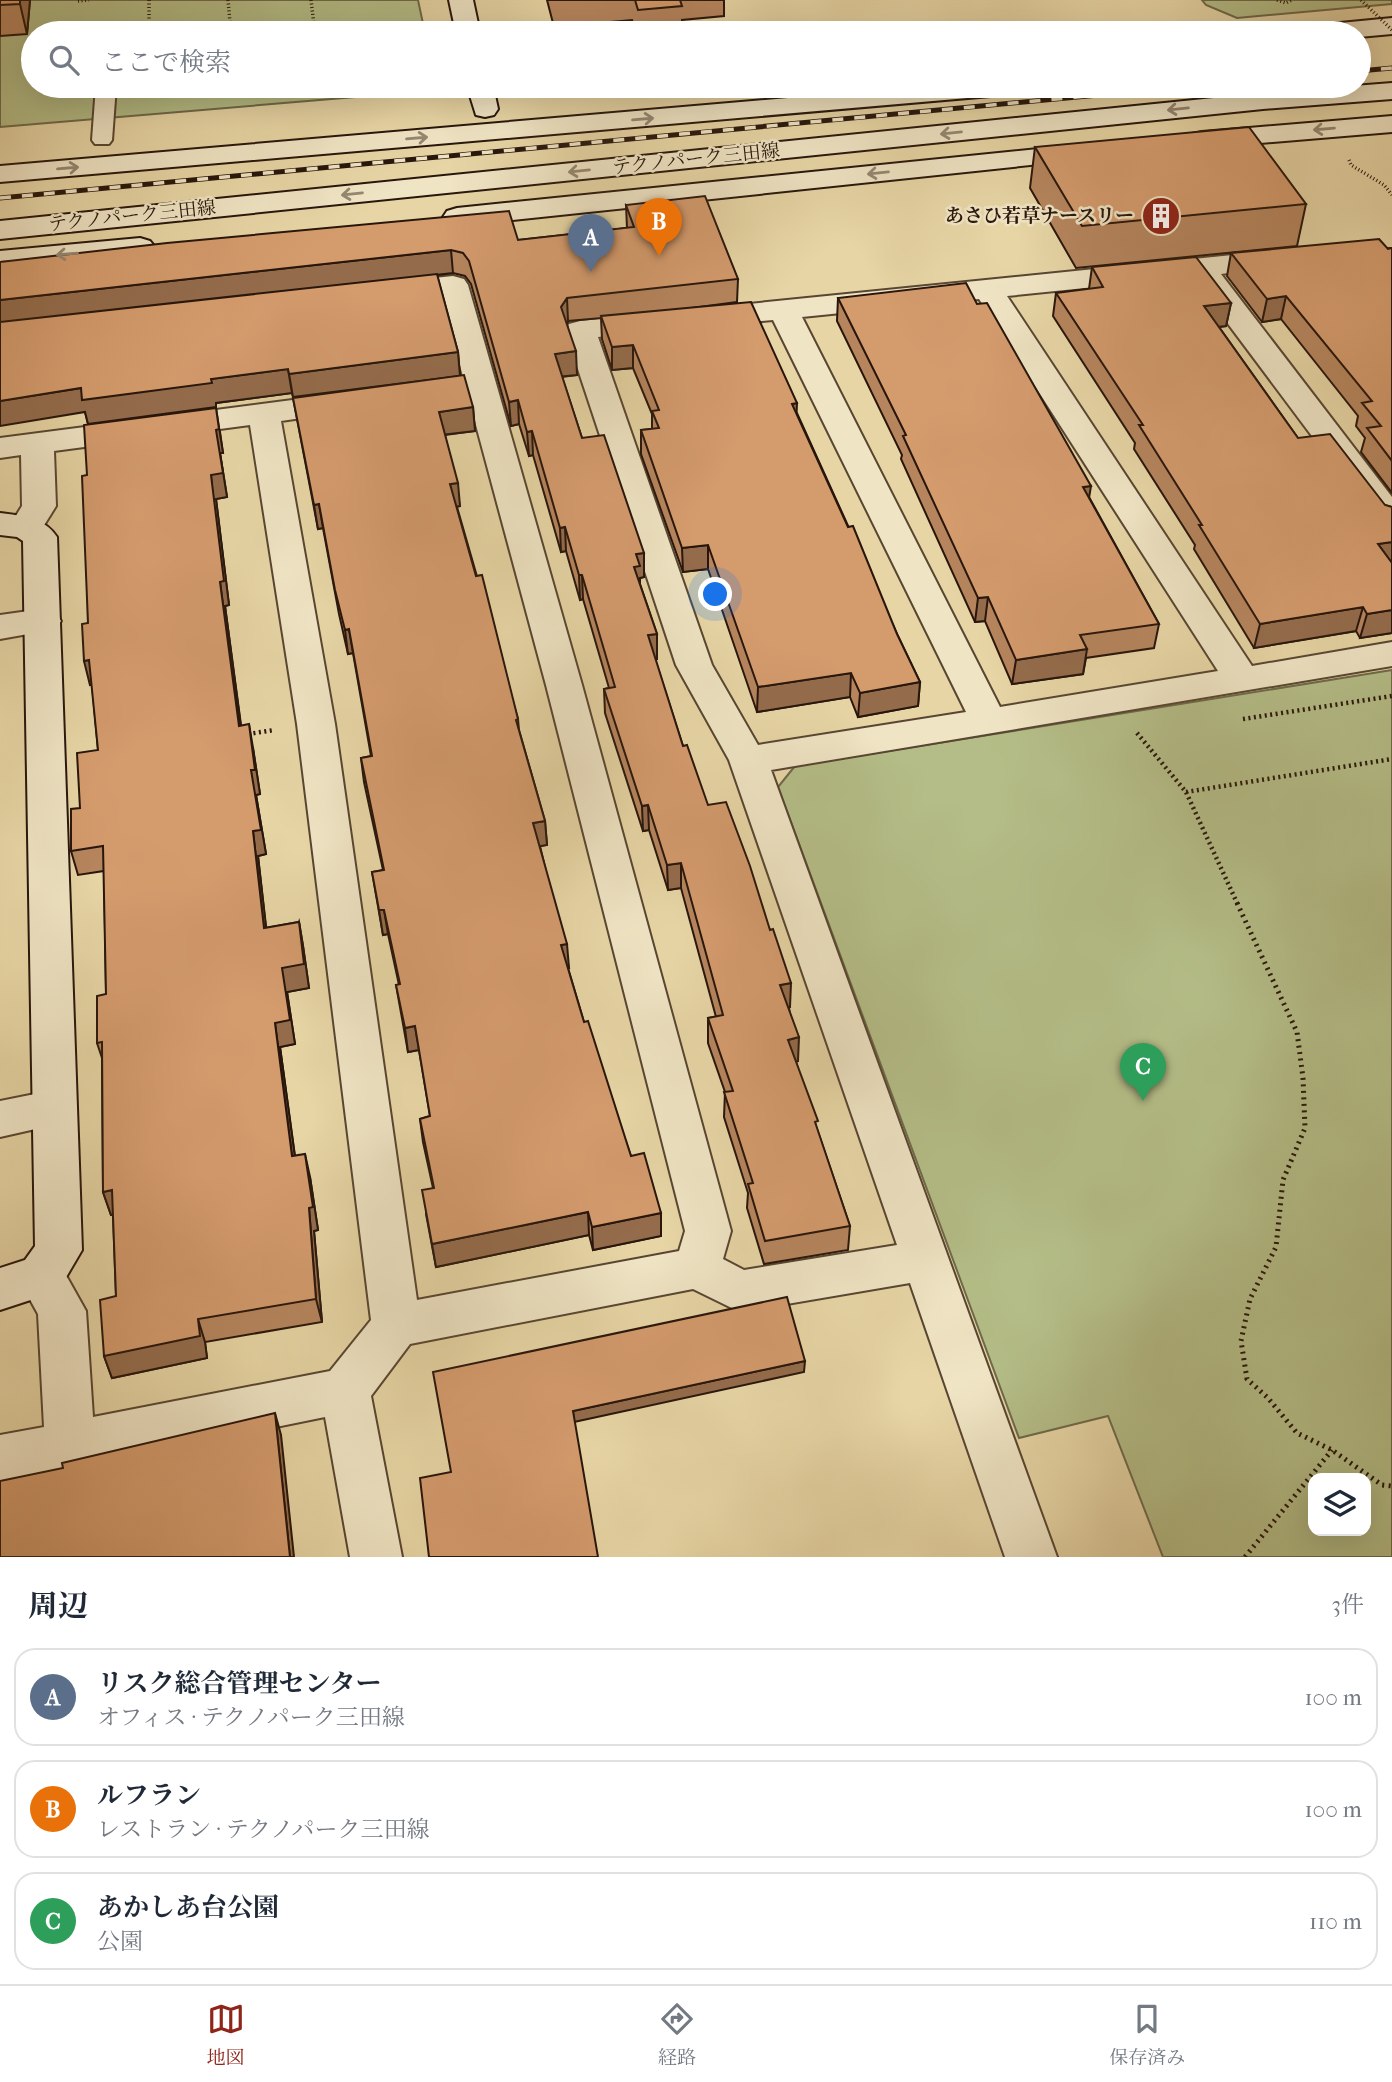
<!DOCTYPE html>
<html lang="ja">
<head>
<meta charset="utf-8">
<style>
  body { margin:0; font-family:"IM FELL French Canon","Noto Serif JP",serif; background:#f6f6f7; color:#1f2937 }
  .controls { position:absolute; right:21px; bottom:21px; display:grid; overflow:hidden; border-radius:14px; box-shadow:0 7px 28px #0002 }
  .controls button { width:63px; height:63px; display:grid; place-items:center; padding:0; border:0; border-bottom:2px solid #e0e1e3; background:#fff; color:#1f2937; font:35px sans-serif }
  .you { position:absolute; left:716px; top:595px; width:24px; height:24px; margin:-18px; border:5px solid #fff; border-radius:50%; background:#1a73e8; box-shadow:0 0 0 10px #1a73e833 }
  .badge { display:grid; place-items:center; width:46px; height:46px; border-radius:50%; background:#8f2418; color:#fff; font-size:23px; font-weight:700 }
  .pin { position:absolute; translate:-50% -58px; filter:drop-shadow(0 2px 4px #0008) }
  .pin::after { content:''; position:absolute; top:37px; width:24px; height:21px; background:inherit; clip-path:polygon(0 0,100% 0,50% 100%) }
  .list { margin:0; padding:0; list-style:none }
  h2 { display:flex; justify-content:space-between; align-items:center; height:91px; margin:0; padding:0 28px; font-size:30px }
  h2 small { font-size:23px; font-weight:400; color:#747a83 }
  .list li { display:grid; grid-template-columns:46px 1fr auto; gap:21px; align-items:center; box-sizing:border-box; height:98px; margin:0 14px 14px; padding:0 14px; border:2px solid #e0e1e3; border-radius:21px }
  .list b { display:block; font-size:26px; white-space:nowrap }
  .list p { margin:0; font-size:23px; white-space:nowrap; color:#747a83 }
  .list em { font-size:23px; font-style:normal; color:#747a83 }
  .icon { flex:none; width:38px; height:38px; fill:none; stroke:currentColor; stroke-width:2; stroke-linecap:round; stroke-linejoin:round }
  .map { position:relative; flex:none; width:1392px; height:1557px; overflow:hidden }
  .search { position:absolute; background:#fff; box-shadow:0 7px 28px #0002; left:21px; right:21px; top:21px; height:77px; display:flex; align-items:center; gap:18px; box-sizing:border-box; padding:0 24px; border-radius:38px; color:#747a83; font-size:26px }
  .sheet { height:427px; background:#fff }
  nav { display:flex; justify-content:space-around; align-items:center; box-sizing:border-box; height:98px; border-top:2px solid #e0e1e3; background:#fff; font-size:19px; color:#747a83 }
  nav a { display:grid; justify-items:center; gap:4px }
  nav .on { color:#8f2418 }
  .map>svg:first-child { display:block }
</style>
</head>
<body>
<div class="map">
<svg width="1392" height="1557" viewBox="0 0 1392 1557">
  <rect width="100%" height="100%" fill="#e7d5a5"/>
  <filter id="stains"><feTurbulence type="fractalNoise" baseFrequency=".00286" numOctaves="4"/><feColorMatrix values="0 0 0 0 .2 0 0 0 0 .09 0 0 0 0 .02 0 0 0 .5 -.17"/></filter>
  <radialGradient id="worn" r=".72"><stop offset=".6" stop-color="#630" stop-opacity="0"/><stop offset="1" stop-color="#630" stop-opacity=".3"/></radialGradient>
  <path fill="#b4bd87" stroke="#6e6a4a" stroke-width="2" fill-rule="evenodd" d="M0,0H418L425,33H33V86H422L415,92L0,127Z
    M1202,0H1392V4L1237,18L1206,5Z
    M1392,670V1557H1163L1108,1416L1019,1438L778,787L795,766ZM1366,1478V1531H1313V1478Z"/>
  <g fill="none" stroke-linecap="round" stroke-linejoin="round">
    <defs>
      <path id="lane" d="M96,86H116L112,140L109,144H95L92,140Z"/>
      <path id="street" d="M1282,250L1292,253L1297,259L1292,265L1221,274L1392,497V531L1380,527L1193,277L1007,296L1252,666L1392,642V666L771,770L1057,1557H1005L910,1283L740,1312L693,1289L410,1344L371,1396L402,1557H350L325,1417L0,1483V1435L44,1427L38,1314L17,1276L24,1261L41,1255L58,1261L86,1311L93,1417L330,1371L371,1320L297,724L250,425L54,451L56,506L38,535L26,538L14,535L9,527L22,506L21,455L0,458V438L346,393L357,396L362,403L357,410L281,421L335,724L417,1300L679,1251L685,1231L546,685L441,295L387,301L376,298L372,292L376,286L387,283L453,276L464,279L468,285L582,685L731,1231L723,1259L744,1270L897,1245L729,760L676,665L565,330L569,324L580,321ZM979,299L1218,671L1000,707L802,317ZM773,320L966,712L758,745L712,665L598,337Z
        M43,609L56,613L61,621L56,629L0,639V615Z
        M55,1090L71,1095L77,1108L71,1121L0,1137V1101Z"/>
      <path id="secondary" d="M449,0H473L480,33H456Z
        M1392,18V34L1359,37V33H1306L1310,28L1319,25Z
        M1392,83V99L1263,109L0,239V221L1263,93Z
        M467,86H493L498,109L494,115L485,117L476,115Z
        M926,86H1027L1023,92L1014,94L0,182V166Z
        M1392,116V132L1202,148L1192,146L1188,140L1192,134L1202,132Z
        M1087,144L1097,146L1101,152L1097,158L457,226L447,223L443,217L447,211L457,208Z
        M140,238L150,241L155,247L150,253L0,269V251Z
        M0,513C22,516 44,517 57,537L82,1250L58,1291L0,1310V1268L25,1260L35,1246L23,541L17,537L0,535Z"/>
    </defs>
    <use href="#lane" stroke="#584632" stroke-width="4"/>
    <use href="#street" stroke="#584632" stroke-width="4"/>
    <use href="#secondary" stroke="#28160c" stroke-width="4"/>
    <path stroke="#28160c" stroke-width="3.5" stroke-dasharray="1 2.5" stroke-linecap="butt" d="M149,0V33
      M228,0L231,33
      M311,0L315,33
      M1277,0L1286,3L1292,0
      M78,1L89,0
      M1349,160L1351,165L1384,185L1392,195"/>
    <path stroke="#28160c" stroke-width="4.5" stroke-dasharray="2 3.5" stroke-linecap="butt" d="M1243,719L1392,696
      M1137,733L1186,792L1238,905
      M248,734L274,730
      M1186,792L1392,759"/>
    <path stroke="#28160c" stroke-width="5" stroke-dasharray="2 4.5" stroke-linecap="butt" d="M1237,903L1297,1032L1303,1078L1305,1128L1283,1180L1276,1247L1250,1299L1241,1341L1247,1379L1268,1398L1297,1433L1332,1450L1382,1485L1392,1486
      M1245,1557L1332,1450"/>
    <use href="#lane" fill="#efe4c4" fill-rule="evenodd"/>
    <use href="#street" fill="#efe4c4" fill-rule="evenodd"/>
    <use href="#secondary" fill="#efe4c4" fill-rule="evenodd"/>
    <defs>
      <path id="rail" d="M1359,71L1392,68
        M0,198L1195,86"/>
    </defs>
    <use href="#rail" stroke="#28160c" stroke-width="5"/>
    <use href="#rail" stroke="#efe4c4" stroke-width="3.5" stroke-dasharray="11" stroke-linecap="butt"/>
    <path stroke="#28160c" stroke-width="3.5" stroke-dasharray="1 2.5" stroke-linecap="butt" d="M1361,0L1392,30"/>
  </g>
  <path fill="#b6855e" stroke="#28160c" stroke-width="2" d="M0,0H30L27,34L0,36Z
    M547,0H724V16L682,20V33H637L632,20L554,27Z
    M1035,147L1306,204L1297,246L1076,268L1030,188Z
    M626,205L738,279L737,302L692,308L797,413L897,634L920,682L918,706L858,717L850,697L757,712L708,569L683,572L641,454V430L652,429V414L633,368L612,370L602,339L601,318L568,321L567,324L577,375L562,377L582,438L644,577L640,578V584L657,634V659H655L683,746L790,1007L789,1008L798,1061L796,1062L817,1129L850,1226L848,1250L764,1264L747,1208L748,1193L724,1117L725,1092L708,1043V1018L716,1017L681,888L668,890L649,830L643,831L605,713L604,689L609,688L583,599L580,600L566,551L561,552L533,455L529,456L519,424L511,426L471,284L465,276L453,273L437,275L458,352L460,376L293,397L292,393L216,403V407L88,424L85,412L0,262L518,240L627,228Z
    M1392,248V493L1361,452L1365,438L1356,426L1358,416L1281,319L1262,322L1227,276L1231,253Z
    M1092,267L1231,303L1226,326L1219,327L1298,438L1385,505L1392,507V633L1360,638L1356,631L1254,648L1194,549L1195,545L1134,449L1135,443L1053,316L1056,293L1089,289Z
    M838,298L977,304L1089,497L1159,624L1154,648L1086,658L1083,674L1012,684L985,621L975,622L901,459L902,455L837,321Z
    M293,398L473,407L475,431L445,435L460,506L457,507L518,719L519,730L545,821L547,845L540,846L569,968H568L584,1022L631,1156L661,1213V1236L593,1250L589,1235L436,1267L426,1214L433,1188L423,1142L420,1119L430,1116L419,1050L408,1052L396,985H399L388,934L383,935L372,872L383,870L364,782L361,758L371,756L353,653L348,654L339,614L323,528L318,529Z
    M220,432L223,453H220L227,497L216,499L229,605L225,606L241,725L253,748L260,794L256,795L266,854L258,856L266,928L299,922L303,946L309,988L287,992L295,1044L280,1047L295,1156L310,1177L318,1230L314,1231L322,1322L205,1342L207,1358L112,1378L104,1356L116,1296L113,1215H111L103,1192L102,1058L97,1043L106,994L104,871L78,875L71,851L80,808L98,750L92,685H90L88,623L87,475Z"/>
  <path fill="#946c4c" stroke="#28160c" stroke-width="2" d="M20,0H30L27,34L20,4Z
    M451,250L453,273L0,324V300Z
    M1286,296L1281,319L1262,322L1267,299Z
    M567,298L568,321L563,331L561,307Z
    M1231,303L1226,326L1200,329L1204,306Z
    M633,345V368L612,370V347Z
    M576,351L577,375L556,377L555,354Z
    M458,352L460,376L293,397L289,374Z
    M288,369L292,393L216,403V407L88,424L85,412L0,426V401L81,388L211,379Z
    M518,400L519,424L511,426L509,402Z
    M797,403L796,426L792,404Z
    M473,407L475,431L441,435L439,412Z
    M216,408L223,453H220L227,497L216,499L229,605L225,606L244,750L239,726L220,582L211,475L216,430Z
    M532,431L533,455L529,456L527,432Z
    M458,483L460,506L453,507L450,484Z
    M1091,486L1087,510L1083,487Z
    M319,504L323,528L318,529L314,505Z
    M565,527L566,551L561,552L560,528Z
    M1392,542V564L1378,544Z
    M708,545V569L683,572L682,548Z
    M644,553V577L640,578V591L634,567L636,554Z
    M579,575H582L583,599L580,600Z
    M988,597L985,621L975,622L978,598Z
    M1363,607L1356,631L1254,648L1260,624Z
    M1392,610V633L1360,638L1367,614Z
    M349,629L353,653L348,654L345,630Z
    M657,634V659L648,660V635Z
    M1087,649L1083,674L1012,684L1016,660Z
    M89,660L96,684L90,685L84,661Z
    M851,673L850,697L757,712L758,687Z
    M920,682L918,706L858,717L860,693Z
    M249,724L253,748L260,794L256,795L266,854L258,856L269,952L264,928L253,831Z
    M648,805L649,830L643,831L642,806Z
    M545,821L547,845L535,847L533,823Z
    M681,863V888L668,890L667,865Z
    M379,910H384L388,934L383,935Z
    M299,922L303,946L309,988L287,992L295,1044L280,1047L298,1180L292,1156L275,1023L282,968Z
    M567,944L569,968L563,969L561,945Z
    M791,983L790,1007L779,1009L780,985Z
    M415,1026L419,1050L408,1052L405,1028Z
    M799,1037L798,1061L787,1064L788,1040Z
    M305,1154L310,1177L318,1230L314,1231L322,1322L316,1299Z
    M112,1190L120,1213L111,1215L103,1192Z
    M588,1212L589,1235L436,1267L432,1244Z
    M661,1213V1236L593,1250L592,1227Z
    M198,1319L205,1342L207,1358L112,1378L104,1356Z
    M805,1361L804,1372L574,1422L573,1411Z
    M275,1413L281,1435L294,1557H290Z"/>
  <path fill="#d49b6d" stroke="#28160c" stroke-width="2" d="M0,0H20V4L0,5Z
    M635,0H680L682,6L638,10Z
    M1249,127L1306,204L1082,226L1035,147Z
    M705,196L738,279L567,298L561,307L576,351L555,354L582,438L604,435L644,553L636,554L640,566L634,567L657,634L648,635L683,746L687,745L708,805L726,802L750,866L770,930L773,929L791,983L780,985L799,1037L788,1040L818,1121L815,1122L850,1226L765,1241L748,1184L753,1183L724,1092L733,1091L708,1018L723,1015L681,863L667,865L648,805L642,806L604,689L615,687L582,575H579L565,527L560,528L532,431L527,432L518,400L509,402L469,261L463,253L451,250L0,300V262L167,243L509,211L518,240L634,227L626,205Z
    M1379,239L1388,249L1392,248V461L1367,428L1381,426L1362,403L1372,401L1286,296L1267,299L1231,253Z
    M1196,257L1231,303L1204,306L1298,438L1330,434L1385,505L1392,507V542L1378,544L1392,563V610L1367,614L1363,607L1260,624L1199,525H1202L1139,425H1143L1056,293L1103,287L1092,267Z
    M437,274L458,352L289,374L288,369L211,379L212,383L82,400L81,388L0,401V322Z
    M966,283L977,304L987,303L1091,486L1083,487L1159,624L1080,635L1087,649L1016,660L988,597L978,598L903,436L906,435L838,298Z
    M751,302L797,403L792,404L848,527L853,526L897,634L920,682L860,693L851,673L758,687L708,545L682,548L641,430L659,428L652,411L659,410L633,345L612,347L601,316Z
    M464,375L473,407L439,412L458,483L450,484L476,576L482,575L518,719L516,720L545,821L533,823L567,944L561,945L584,1022L588,1021L631,1156L644,1153L661,1213L592,1227L588,1212L432,1244L422,1190L434,1188L420,1119L430,1116L415,1026L405,1028L396,985L400,984L384,910H379L372,872L384,870L361,758L372,756L349,629L345,630L335,590L319,504L314,505L293,398Z
    M216,408L219,429L216,430L223,473L211,475L224,581L220,582L239,726L249,724L255,770H251L261,830L253,831L264,928L299,922L304,964L282,968L290,1020L275,1023L292,1156L305,1154L313,1207L309,1208L316,1299L198,1319L200,1336L104,1356L100,1300L116,1296L112,1190L103,1192L102,1042L97,1043V996L106,994L103,846L71,851V809L80,808L77,753L98,750L89,660L84,661L82,624L88,623L82,476L87,475L84,425Z
    M787,1297L805,1361L573,1411L598,1557H429L420,1478L451,1472L433,1372Z
    M275,1413L290,1557H0V1481L63,1468L62,1463Z"/>
  <defs><path id="oneway-shaft" d="M-6 0H5M1.5-3L5.5 0L1.5 3" fill="none" stroke-width="1.6" stroke-linecap="round" stroke-linejoin="round" transform="scale(1.75)"/></defs>
  <g stroke="#958771">
    <use href="#oneway-shaft" transform="translate(1178 109) rotate(174)"/>
    <use href="#oneway-shaft" transform="translate(643 119) rotate(-5)"/>
    <use href="#oneway-shaft" transform="translate(1324 129) rotate(175)"/>
    <use href="#oneway-shaft" transform="translate(951 133) rotate(174)"/>
    <use href="#oneway-shaft" transform="translate(417 138) rotate(-5)"/>
    <use href="#oneway-shaft" transform="translate(68 168) rotate(-5)"/>
    <use href="#oneway-shaft" transform="translate(579 171) rotate(174)"/>
    <use href="#oneway-shaft" transform="translate(878 173) rotate(174)"/>
    <use href="#oneway-shaft" transform="translate(352 194) rotate(174)"/>
    <use href="#oneway-shaft" transform="translate(67 254) rotate(175)"/>
  </g>
  <defs>
    <symbol id="building-disc" viewBox="-11 -11 22 22"><circle r="9.5" fill="#8f2418" stroke="#efe4c4"/><path d="M-4-6H4V6H1V3H-1V6H-4ZM-2.5-4.3h1.7v1.8h-1.7ZM.8-4.3h1.7v1.8H.8ZM-2.5-1h1.7V.8h-1.7ZM.8-1h1.7V.8H.8Z" fill="#fff"/></symbol>
  </defs>
  <g fill-rule="evenodd">
    <use href="#building-disc" x="1139" y="194" width="44" height="44"/>
  </g>
  <g text-anchor="middle" dominant-baseline="central" stroke-width="5" stroke-linejoin="round" paint-order="stroke">
    <g font-size="19" fill="#28160c" stroke="#efe4c4">
      <text transform="translate(696 159) rotate(-6)">テクノパーク三田線</text>
      <text transform="translate(132 216) rotate(-6)">テクノパーク三田線</text>
    </g>
    <g font-size="19" font-weight="bold" fill="#28160c" stroke="#efe4c4" text-anchor="end">
      <text x="1134" y="216">あさひ若草ナースリー</text>
    </g>
  </g>
  <rect width="100%" height="100%" filter="url(#stains)"/>
  <rect width="100%" height="100%" fill="url(#worn)"/>
</svg>
<div class="controls">
<button><svg class="icon" aria-label="layers" viewBox="0 0 24 24"><path d="M12 4l9 5-9 5-9-5zM3 14l9 5 9-5"/></svg></button>
</div>
<div class="you"></div>
<div class="pin badge" style="left:591px;top:272px;background:#5c6f8a">A</div>
<div class="pin badge" style="left:659px;top:256px;background:#e8710a">B</div>
<div class="pin badge" style="left:1143px;top:1101px;background:#2e9e5b">C</div>
<div class="search"><svg class="icon" aria-label="search" viewBox="0 0 24 24"><circle cx="10" cy="10" r="6"/><path d="M15 15l6 6"/></svg>ここで検索</div>
</div>
<section class="sheet">
<h2>周辺<small>3件</small></h2>
<ul class="list">
<li><span class="badge" style="background:#5c6f8a">A</span><div><b>リスク総合管理センター</b><p>オフィス · テクノパーク三田線</p></div><em>100 m</em></li>
<li><span class="badge" style="background:#e8710a">B</span><div><b>ルフラン</b><p>レストラン · テクノパーク三田線</p></div><em>100 m</em></li>
<li><span class="badge" style="background:#2e9e5b">C</span><div><b>あかしあ台公園</b><p>公園</p></div><em>110 m</em></li>
</ul>
</section>
<nav>
<a class="on"><svg class="icon" aria-label="map" viewBox="0 0 24 24"><path d="M3 6l6-2 6 2 6-2v14l-6 2-6-2-6 2zM9 4v14M15 6v14"/></svg>地図</a>
<a><svg class="icon" aria-label="directions" viewBox="0 0 24 24"><path d="M12 3l9 9-9 9-9-9zM9 14v-3h6M13 9l2 2-2 2"/></svg>経路</a>
<a><svg class="icon" aria-label="saved" viewBox="0 0 24 24"><path d="M7 4h10v16l-5-4-5 4z"/></svg>保存済み</a>
</nav>
</body>
</html>
